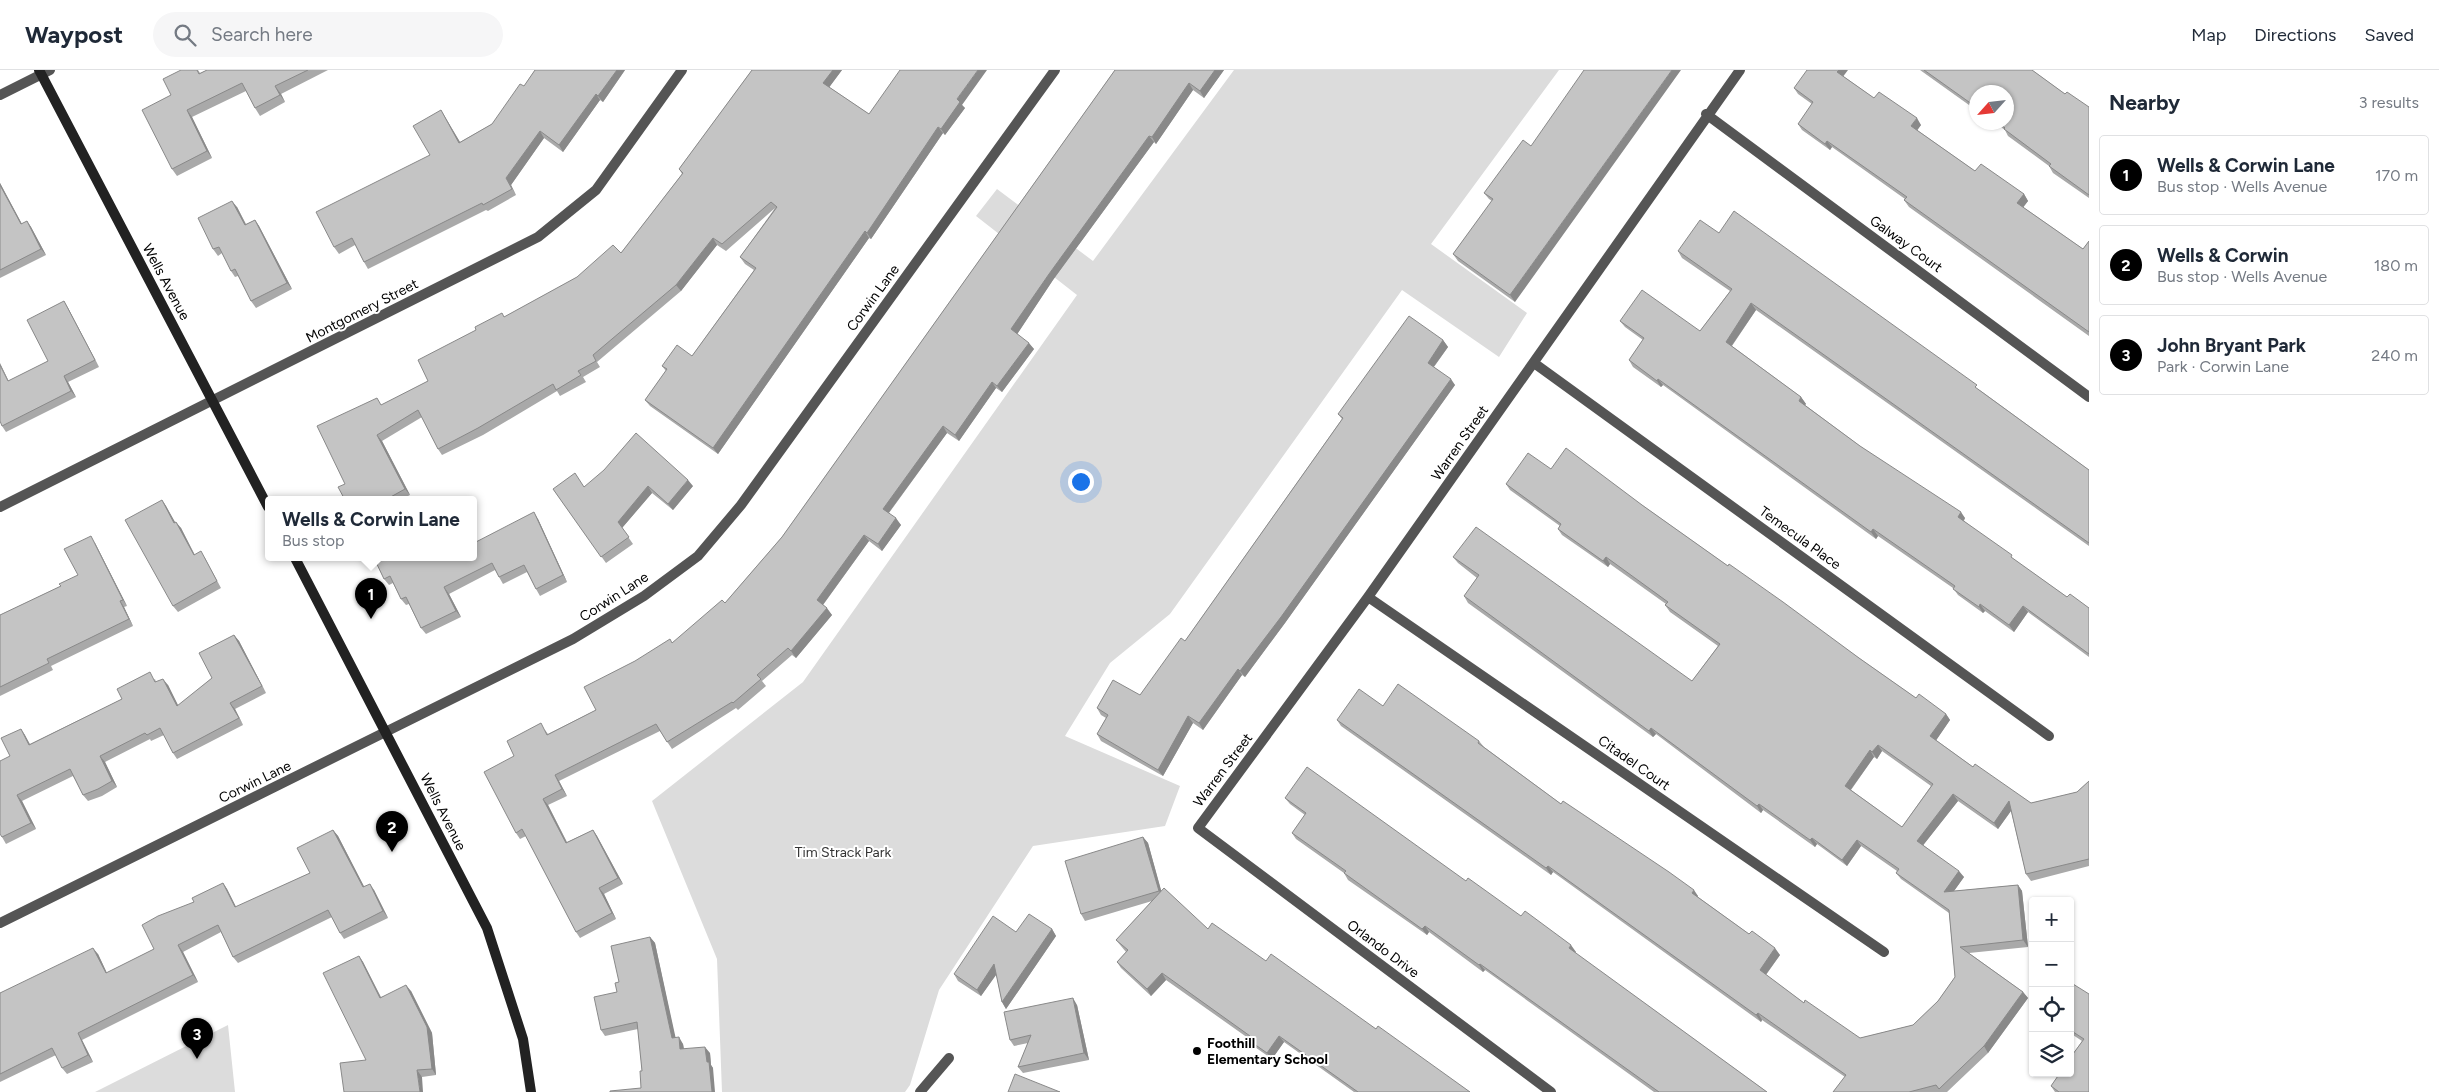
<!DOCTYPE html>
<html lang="en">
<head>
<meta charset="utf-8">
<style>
  body { margin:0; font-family:Figtree,sans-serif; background:#f6f6f7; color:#1f2937 }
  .controls { position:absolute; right:15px; bottom:15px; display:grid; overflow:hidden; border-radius:5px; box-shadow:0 1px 4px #0004 }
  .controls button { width:45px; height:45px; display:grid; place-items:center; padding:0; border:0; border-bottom:1px solid #e0e1e3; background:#fff; color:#1f2937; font:25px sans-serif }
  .compass { position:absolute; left:1969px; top:15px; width:45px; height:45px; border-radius:50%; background:#fff; box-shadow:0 1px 4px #0004; rotate:243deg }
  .you { position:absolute; left:1080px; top:411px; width:18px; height:18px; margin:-12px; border:4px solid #fff; border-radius:50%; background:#1a73e8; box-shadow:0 0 0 8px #1a73e833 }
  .badge { display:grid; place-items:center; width:32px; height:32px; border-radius:50%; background:#000; color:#fff; font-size:16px; font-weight:700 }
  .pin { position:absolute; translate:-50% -41px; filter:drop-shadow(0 1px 2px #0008) }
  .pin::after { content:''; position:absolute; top:26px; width:18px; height:15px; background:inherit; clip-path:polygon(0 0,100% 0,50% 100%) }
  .popup { position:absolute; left:265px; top:426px; width:212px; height:65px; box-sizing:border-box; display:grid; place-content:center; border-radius:5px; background:#fff; filter:drop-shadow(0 1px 4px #0005); font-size:16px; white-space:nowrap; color:#747a83 }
  .popup b { font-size:19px; color:#1f2937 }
  .popup::after { content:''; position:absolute; left:50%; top:100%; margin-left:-10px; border:10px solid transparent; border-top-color:#fff }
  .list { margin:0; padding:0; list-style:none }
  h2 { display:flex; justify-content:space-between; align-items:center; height:65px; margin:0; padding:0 20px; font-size:21px }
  h2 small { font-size:16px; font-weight:400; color:#747a83 }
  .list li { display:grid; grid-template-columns:32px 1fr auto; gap:15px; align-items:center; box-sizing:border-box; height:80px; margin:0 10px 10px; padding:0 10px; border:1px solid #e0e1e3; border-radius:5px }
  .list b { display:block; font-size:19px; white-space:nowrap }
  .list p { margin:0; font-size:16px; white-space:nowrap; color:#747a83 }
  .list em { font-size:16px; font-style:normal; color:#747a83 }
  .icon { flex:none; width:28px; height:28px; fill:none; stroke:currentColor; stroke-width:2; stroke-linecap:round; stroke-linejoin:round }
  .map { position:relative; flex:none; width:2089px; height:1022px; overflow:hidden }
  header { display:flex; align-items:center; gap:30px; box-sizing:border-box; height:70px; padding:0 25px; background:#fff; border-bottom:1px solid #e0e1e3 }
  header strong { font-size:24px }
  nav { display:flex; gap:28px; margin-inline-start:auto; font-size:18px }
  .search { width:350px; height:45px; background:#f6f6f7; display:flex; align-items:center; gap:12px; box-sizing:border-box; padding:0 18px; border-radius:28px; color:#747a83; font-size:19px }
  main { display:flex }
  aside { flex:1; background:#fff }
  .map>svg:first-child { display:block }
</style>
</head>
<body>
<header>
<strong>Waypost</strong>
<div class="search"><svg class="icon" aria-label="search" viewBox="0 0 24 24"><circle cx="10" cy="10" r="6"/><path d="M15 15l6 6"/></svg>Search here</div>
<nav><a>Map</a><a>Directions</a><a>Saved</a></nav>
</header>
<main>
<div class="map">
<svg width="2089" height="1022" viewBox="0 0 2089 1022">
  <rect width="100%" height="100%" fill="#fff"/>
  <path fill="#dcdcdc" d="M1234,0H1559L1431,174L1527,243L1499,287L1402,220L1170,544L1110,593L1065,666L1180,716L1165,756L1033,776L939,920L910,1015L905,1022H722L717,889L652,731L803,612L1077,225L976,146L997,119L1093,191Z
    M228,955L235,1022H95Z"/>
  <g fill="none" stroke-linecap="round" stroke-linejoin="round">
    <path stroke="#555" stroke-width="10" d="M0,25L50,0
      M1706,44L2089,327
      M1534,293L2049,666
      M0,437L538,167L596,120L682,0
      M1368,527L1884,882
      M0,853L573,569L644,526L698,486L741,435L1055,0
      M920,1022L949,988
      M1551,1022L1198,758L1368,527L1740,0"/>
    <path stroke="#222" stroke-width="10" d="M39,0L268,437
      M295,488L487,858L523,969L531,1022"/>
  </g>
  <path fill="#a9a9a9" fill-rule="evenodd" d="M181,0H198L200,3L207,0H328L281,24L285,32L260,46L255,38L246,21L192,47L212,88L177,106L172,99L171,25Z
    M535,0H625L603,32L600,30L563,82L544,68L511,115L516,125L488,141L486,140L368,199L364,192L355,175L339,184L334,177L430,85L441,40L460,72L492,54L524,16Z
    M752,0H842L829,17L869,44L962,35L965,38L945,65L943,63L871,169L869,168L718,384L650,336L645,330L666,301L662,296L692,286L754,200L745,194L740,187L775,138L726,181L717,175L681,221L597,292L600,297L583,307L586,312L560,326L557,321L483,365L442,385L438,379L422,347L382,371L410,425L400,430H345V414L382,335L428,311L505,247L621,183L682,104L679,99Z
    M1115,0H1224L1204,28L1193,20L1156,74L1154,72L1053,210L1017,264L1034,279L1002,322L996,318L959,371L947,363L889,443L901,455L882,481L869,471L823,535L832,545L796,588L792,585L762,611L766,616L738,640L736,638L672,679L660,661L559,711L567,726L548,735L567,772L593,760L597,766L623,814L604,824L616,849L580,868L576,862L526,766L520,769L516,763L545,660L548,664L596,640L672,573L725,533L782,467Z
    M1920,0H2032L2065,24L2089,37V128L2053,103L2049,96L2008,66L2005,60L1994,52H2006L1976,22V40Z
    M1843,6L1874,28L1921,55L1917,60L1975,101L2024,124L2028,131L2023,137L2083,179L2089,171V266L1909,137L1904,130L1905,129L1832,77L1830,80L1802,60L1798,54L1812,34L1798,24L1794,18Z
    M1531,76L1515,232L1458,191L1453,184L1492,131L1489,129L1484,123Z
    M0,113L22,154L27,151L31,157L46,185L0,208Z
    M237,137L246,154L255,150L259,156L292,219L256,238L251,231L238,206L235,207L231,201L222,183L218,186L213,179Z
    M1719,163L1981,321L2089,400V476L1756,240L1732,276L1801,327L1806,334L1805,335L1860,376L1965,448L1964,451L2016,491L2067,527L2089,538V587L2028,542L2014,562L1985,541L1983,543L1958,525L1953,518L1878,466L1876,469L1663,315L1661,317L1633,297L1629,290L1643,270L1625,257L1620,251L1700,261L1730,221L1682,188L1678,181Z
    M64,231L68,238L99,297L68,312L76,327L6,362L2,356L9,311L48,291Z
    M1443,270L1448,277L1434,297L1455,315L1285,553L1245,607L1242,605L1203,660L1193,653L1163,706L1101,671L1097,664L1106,648L1101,645L1097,638L1140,625L1185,571L1342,349L1338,344Z
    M1551,399L1642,435L1728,496L1916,628L1946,644L1950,650L1936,670L1973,697L2031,733L2077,722L2089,711V796L2031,811L2026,804L2011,741L1998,759L1958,731L1923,775L1964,807L1954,821L2018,815L2022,821L2028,877L1969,883L2023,922L2028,928L1988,983L1947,1022H1833L1845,1007L1762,950L1761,952L1553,802L1551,805L1341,656L1337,650L1383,636L1479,671L1484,677L1561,734L1698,826V827L1749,864L1780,885L1766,905L1804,933L1860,968L1913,955L1938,931L1955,907L1949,843L1901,809L1896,803L1897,801L1861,776L1847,796L1817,774L1815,777L1763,740L1761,743L1656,664L1653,667L1468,533L1464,526L1477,508L1458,493L1453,487L1692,611L1718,576L1670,542L1665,535L1666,534L1610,494L1608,497L1562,465L1558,459L1560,456L1510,420L1506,414ZM1882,681L1931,716L1902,757L1851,720L1874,687L1877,689Z
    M693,416L673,440L652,423L622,458L633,474L606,493L553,419L584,417Z
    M162,430L166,436L175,453L181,458L195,485L205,488L221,518L178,542L173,536Z
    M538,449L567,512L540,526L536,519L527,502L503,514L495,500L449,524L461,547L426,564L421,558L409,534L406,535L401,529L393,513L389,515L384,509L374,488H474Z
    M95,473L127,536L124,537L133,556L51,596L53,600L0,626V545L61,516L78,505Z
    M234,565L239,571L266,623L235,639L243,655L177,689L173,683L164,665L151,671L150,669L105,692L117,717L102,726L88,731L83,725L73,706L22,731L36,759L6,774L2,767L10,686L21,659L30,674L122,629L155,609L156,612L168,615L178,636L212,608Z
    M1285,728L1466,811L1576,882L1575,883L1767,1022H1654L1485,900L1483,902L1429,862L1427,865L1348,810L1344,803L1296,769L1292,763L1305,745L1290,734Z
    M333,760L338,766L364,817L374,820L388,848L344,869L340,863L332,847L238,893L233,887L221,862L183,882L198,912L82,970L93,992L67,1004L62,998L56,985L0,1012V923L98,884L107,903L154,879L194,832L223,813L227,819L236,837L310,803Z
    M1143,767L1148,773L1161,821L1208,859L1266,891L1376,959L1470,1022H1354L1284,972L1272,989L1252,975L1247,969L1248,968L1166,910L1151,926L1121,898L1117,892L1126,882L1116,870L1152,831L1085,851L1081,844Z
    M1052,859L1056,866L1006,939L1002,932L996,904L981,926L958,911L954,904L1016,862Z
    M650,867L655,873L675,968L683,974L684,979L710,983L711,995L713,998L642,1001L638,959L605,966L601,960L617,922L619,912Z
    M359,886L363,892L381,927L411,921L432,963L436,1005L422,1007L366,990Z
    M2070,919L2089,924V1022H2055L2051,1016L2082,971L2070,963Z
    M1077,935L1089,990L1023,1003L1018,997L1028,973L1014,976L1010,970Z"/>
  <path fill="#898989" d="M617,0H625L603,32L598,26Z
    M833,0H842L828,19L823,13Z
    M978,0H987L962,35L965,38L945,65L941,59L957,29Z
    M1215,0H1224L1204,28L1200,21Z
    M1672,0H1681L1515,232L1510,225Z
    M1839,0H1848L1842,8L1837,2Z
    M1189,13L1193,20L1156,74L1152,67Z
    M275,16L281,24L285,32L280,25Z
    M596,24L600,30L563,82L559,75Z
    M187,40L192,47L212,88L207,81Z
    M441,40L445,47L464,79L459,73Z
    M1917,48L1921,55L1916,62L1911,56Z
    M938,57L943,63L871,169L867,163Z
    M540,61L544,68L511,115L516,125L506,108Z
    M1149,66L1154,72L1053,210L1016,266L1011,259L1049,204Z
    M1827,71L1832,77L1830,80L1825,74Z
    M0,113L25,160L21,154L0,115Z
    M2024,124L2028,131L2022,139L2017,133Z
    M232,131L237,137L249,161L245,155Z
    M255,150L259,156L292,219L287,213Z
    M27,151L31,157L46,185L41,179Z
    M865,161L869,168L718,384L713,378Z
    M713,168L717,175L681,221L676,215Z
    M64,231L68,238L99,297L95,290Z
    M1751,233L1756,240L1730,278L1726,272Z
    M1443,270L1448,277L1432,299L1428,293Z
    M1029,273L1034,279L1002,322L997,316Z
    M0,293L12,318L8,311L0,295Z
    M64,306L68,312L76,327L71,321Z
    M1451,309L1455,315L1285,553L1245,607L1240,601Z
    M1658,309L1663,315L1661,317L1657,311Z
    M992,312L996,318L959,371L955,365Z
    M1801,327L1806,334L1803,337L1799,331Z
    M943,356L947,363L887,445L883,439Z
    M377,365L382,371L410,425L405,419Z
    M688,410L693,416L673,440L668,434Z
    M648,416L652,423L622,458L618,452Z
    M162,430L166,436L179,459L174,453Z
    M534,442L538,449L567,512L563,505Z
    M1961,442L1965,448L1962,453L1958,447Z
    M896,448L901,455L882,481L878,474Z
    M176,452L181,458L198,492L194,485Z
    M1873,459L1878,466L1876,469L1871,462Z
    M864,465L869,471L822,536L817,530Z
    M91,466L95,473L127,536L123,530Z
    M1606,487L1610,494L1608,497L1603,491Z
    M444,517L449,524L461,547L456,541Z
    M120,531L124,537L133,556L129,549Z
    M1980,534L1985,541L1983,543L1979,537Z
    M2023,536L2028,542L2014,562L2009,555Z
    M827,538L832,545L796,588L791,581Z
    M234,565L239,571L266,623L262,616Z
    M1238,599L1242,605L1203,660L1199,653Z
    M163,609L168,615L182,643L177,636Z
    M230,633L235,639L243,655L239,648Z
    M1946,644L1950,650L1935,672L1930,666Z
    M1188,646L1193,653L1163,706L1158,700Z
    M1651,658L1656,664L1653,667L1649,661Z
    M21,659L25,665L33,681L29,675Z
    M1878,675L1882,681L1877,689L1872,682Z
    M1870,680L1874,687L1849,722L1845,716Z
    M100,686L105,692L117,717L112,711Z
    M555,705L559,711L567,726L562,719Z
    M1953,724L1958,731L1921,778L1917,771Z
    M17,725L22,731L36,759L31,753Z
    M543,729L548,735L570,779L566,773Z
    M2009,731L2013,738L1998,759L1994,753Z
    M1759,734L1763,740L1761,743L1757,736Z
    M333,760L338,766L368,824L363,817Z
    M593,760L597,766L623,814L618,808Z
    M1143,767L1148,773L1163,827L1159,821Z
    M1812,768L1817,774L1815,777L1810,770Z
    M1857,770L1861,776L1847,796L1842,790Z
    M1548,796L1553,802L1551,805L1546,798Z
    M1959,801L1964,807L1949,828L1944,822Z
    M223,813L227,819L239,843L235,837Z
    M370,814L374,820L388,848L383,841Z
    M2018,815L2022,821L2028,877L2023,870Z
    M599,818L604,824L616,849L612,843Z
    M1694,820L1698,826L1696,829L1692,823Z
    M1425,856L1429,862L1427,865L1422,859Z
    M1052,859L1056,866L1006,939L1002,932Z
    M650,867L655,873L677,974L672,968Z
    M178,875L183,882L198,912L193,905Z
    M1571,875L1576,882L1573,885L1569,878Z
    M93,878L98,884L110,910L106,903Z
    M1775,878L1780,885L1764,907L1760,900Z
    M359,886L363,892L384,934L380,928Z
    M994,894L999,901L981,926L977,920Z
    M1480,894L1485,900L1483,902L1479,895Z
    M1162,903L1166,910L1151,926L1147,919Z
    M406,915L411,921L432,963L436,1005L432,999Z
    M2023,922L2028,928L1988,983L1984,976Z
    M1073,928L1077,935L1089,990L1084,983Z
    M1758,943L1762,950L1761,952L1756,945Z
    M78,963L82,970L93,992L88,985Z
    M1279,966L1284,972L1272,989L1267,983Z
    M679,967L683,974L685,986L680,979Z
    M705,977L710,983L711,995L713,998L715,1022H712L707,992Z
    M417,1000L422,1007L423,1022H420Z"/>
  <path fill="#c4c4c4" stroke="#898989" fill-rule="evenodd" d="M181,0H197L199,4L207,0H308L275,16L280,25L255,38L242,13L187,40L207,81L172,99L142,40L171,25L163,9Z
    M535,0H617L598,26L596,24L559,75L540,61L506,108L512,119L483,135L482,133L364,192L352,168L334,177L316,142L430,85L413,56L441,40L459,73L492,54L520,14L524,16Z
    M752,0H833L823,13L869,44L900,0H978L957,29L960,32L941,59L938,57L867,163L865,161L713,378L645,330L667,299L662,296L677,275L692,286L756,198L740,187L777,137L771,132L722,174L713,168L676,215L593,285L596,291L578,301L581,305L556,320L553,314L478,358L438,379L418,340L377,365L405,419L387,429L388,430H345L338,417L345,414L317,356L377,328L381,335L428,311L418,290L476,260L475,257L502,243L504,247L577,207L613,175L621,183L683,103L679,99Z
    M1115,0H1215L1200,21L1189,13L1152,67L1149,66L1049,204L1011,259L1029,273L997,316L992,312L955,365L943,356L883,439L896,448L878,474L864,465L817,530L827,538L791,581L788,578L757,605L761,609L733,633L732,632L667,672L656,654L555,705L562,719L543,729L566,773L593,760L618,808L599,818L612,843L576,862L522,759L516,763L484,702L514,686L507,671L541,653L547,665L596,640L584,617L635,591L670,569L672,573L722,530L725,533L782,467Z
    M1584,0H1672L1510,225L1453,184L1493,129L1484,123L1523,70L1531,76Z
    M1807,0H1839L1837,2L1874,28L1879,22L1917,48L1911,56L1975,101L1981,94L2024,124L2017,133L2083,179L2089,171V262L1904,130L1907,127L1827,71L1825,74L1798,54L1813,32L1794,18Z
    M1924,0H2032L2065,24L2067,22L2089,37V125L2049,96L2051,94L2004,59L2005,58L1998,52H2006V22H1976V37Z
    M0,115L21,154L27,151L41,179L0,200Z
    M232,131L245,155L255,150L287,213L251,231L235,199L231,201L219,177L213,179L198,148Z
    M1734,141L1949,295L1977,315L1975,317L2089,400V473L1751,233L1726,272L1801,327L1799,331L1860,376L1961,442L1958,447L2012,485L2011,487L2067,527L2070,524L2089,538V584L2023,536L2009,555L1980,534L1979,537L1953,519L1955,516L1873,459L1871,462L1658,309L1657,311L1629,290L1644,268L1620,251L1642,220L1700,261L1732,219L1678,181L1700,150L1719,163Z
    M64,231L95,290L64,306L71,321L2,356L0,351V295L8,311L48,291L27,250Z
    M1409,246L1443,270L1428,293L1451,309L1281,547L1240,601L1238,599L1199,653L1188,646L1158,700L1097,664L1108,645L1097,638L1113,610L1140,625L1181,568L1185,571L1343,348L1338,344Z
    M636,363L688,410L668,434L648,416L618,452L629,467L601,487L553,419L575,403L584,417L604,400Z
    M1566,378L1642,435L1728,496L1729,494L1783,532L1859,588L1916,628L1919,624L1946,644L1930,666L1973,697L1975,694L2031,733L2077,722L2089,711V789L2026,804L2009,731L1994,753L1953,724L1917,771L1959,801L1944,822L2018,815L2023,870L1960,877L2023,922L1984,976L1939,1019L1936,1015L1909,1022H1833L1846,1005L1758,943L1756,945L1548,796L1546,798L1337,650L1359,619L1383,636L1398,614L1479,671L1478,673L1561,734L1563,731L1669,802L1694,820L1692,823L1749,864L1752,861L1775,878L1760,900L1804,933L1805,930L1860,968L1913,955L1938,931L1955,907L1949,840L1896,803L1899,799L1857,770L1842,790L1812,768L1810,770L1759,734L1757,736L1651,658L1649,661L1464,526L1479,505L1453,487L1476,457L1692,611L1720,574L1665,535L1668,532L1606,487L1603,491L1558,459L1561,454L1506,414L1528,383L1551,399ZM1878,675L1933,714L1902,757L1845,716L1870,680L1872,682Z
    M162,430L174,453L176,452L194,485L201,481L217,511L173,536L125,450Z
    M534,442L563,505L536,519L524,495L499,507L492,493L444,517L456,541L421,558L406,527L401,529L390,506L384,509L374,488H474V473Z
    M91,466L123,530L120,531L129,549L47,589L49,593L0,617V545L61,516L59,514L78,505L64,479Z
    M234,565L262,616L230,633L239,648L173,683L160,658L147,665L145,663L100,686L112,711L98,719L83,725L70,699L17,725L31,753L2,767L0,764V691L10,686L1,668L21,659L29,675L122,629L117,619L150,602L155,612L163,609L177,636L212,608L199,583Z
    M1307,697L1466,811L1468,808L1521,846L1525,841L1571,875L1569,878L1767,1022H1659L1480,894L1479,895L1425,856L1422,859L1344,803L1346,801L1292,763L1306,743L1285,728Z
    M333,760L363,817L370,814L383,841L340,863L328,840L233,887L218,855L178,875L193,905L78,963L88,985L62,998L52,978L0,1004V923L93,878L106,903L154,879L142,855L158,846L194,832L192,828L223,813L235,837L310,803L297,778Z
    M1143,767L1159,821L1081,844L1065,791Z
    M1164,818L1208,859L1212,853L1266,891L1271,884L1376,959L1378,956L1470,1022H1358L1279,966L1267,983L1247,969L1250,966L1162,903L1147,919L1117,892L1128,880L1116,870Z
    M1029,844L1052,859L1002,932L994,894L977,920L954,904L993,846L1016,862Z
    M650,867L672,968L679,967L680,979L705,977L707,992H709L712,1022H610V1021L641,1018L640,1001H642L637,952L601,960L594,927L617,922L615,913L619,912L611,876Z
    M359,886L380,928L406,915L427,957L432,999L417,1000L420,1022H344L340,993L366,990L323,903Z
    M2073,914L2089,924V1022H2059L2051,1016L2060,1003H2070V988L2084,969L2070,960V919Z
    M1073,928L1084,983L1018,997L1031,965L1010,970L1004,942Z
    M1015,1004L1060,1022H1008Z"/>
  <circle fill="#000" stroke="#fff" stroke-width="2" cx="1197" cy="981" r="5"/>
  <g text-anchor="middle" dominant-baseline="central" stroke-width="4" stroke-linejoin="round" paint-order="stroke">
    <g font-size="14" fill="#000" stroke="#fff">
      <text transform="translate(1906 174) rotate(36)">Galway Court</text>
      <text transform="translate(166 212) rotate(62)">Wells Avenue</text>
      <text transform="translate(873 228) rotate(-54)">Corwin Lane</text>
      <text transform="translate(362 241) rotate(-27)">Montgomery Street</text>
      <text transform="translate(1460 373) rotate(-55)">Warren Street</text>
      <text transform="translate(1800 468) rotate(36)">Temecula Place</text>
      <text transform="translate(614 527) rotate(-33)">Corwin Lane</text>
      <text transform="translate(1634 693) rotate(35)">Citadel Court</text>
      <text transform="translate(1223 700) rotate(-53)">Warren Street</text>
      <text transform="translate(255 712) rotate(-26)">Corwin Lane</text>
      <text transform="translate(443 742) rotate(63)">Wells Avenue</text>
      <text transform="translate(1383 879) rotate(37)">Orlando Drive</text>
    </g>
    <g font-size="14" fill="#333" stroke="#fff">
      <text x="843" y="782">Tim Strack Park</text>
    </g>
    <g font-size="14" font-weight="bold" fill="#000" stroke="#fff" text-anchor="start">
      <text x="1207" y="973">Foothill<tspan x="1207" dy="16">Elementary School</tspan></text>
    </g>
  </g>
</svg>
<div class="controls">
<button>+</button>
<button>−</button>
<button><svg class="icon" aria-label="locate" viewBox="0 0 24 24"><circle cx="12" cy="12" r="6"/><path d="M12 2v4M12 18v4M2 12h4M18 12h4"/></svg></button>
<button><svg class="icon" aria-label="layers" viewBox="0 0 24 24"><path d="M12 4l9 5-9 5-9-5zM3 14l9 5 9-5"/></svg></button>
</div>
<svg class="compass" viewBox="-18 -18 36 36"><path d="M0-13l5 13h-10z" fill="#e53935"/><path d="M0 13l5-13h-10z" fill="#747a83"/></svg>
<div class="you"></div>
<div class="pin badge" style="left:371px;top:549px">1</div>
<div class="popup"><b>Wells &amp; Corwin Lane</b>Bus stop</div>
<div class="pin badge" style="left:392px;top:782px">2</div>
<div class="pin badge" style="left:197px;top:989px">3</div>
</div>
<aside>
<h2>Nearby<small>3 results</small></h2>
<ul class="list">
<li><span class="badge">1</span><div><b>Wells &amp; Corwin Lane</b><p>Bus stop · Wells Avenue</p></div><em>170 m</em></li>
<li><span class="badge">2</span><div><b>Wells &amp; Corwin</b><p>Bus stop · Wells Avenue</p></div><em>180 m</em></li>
<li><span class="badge">3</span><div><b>John Bryant Park</b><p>Park · Corwin Lane</p></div><em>240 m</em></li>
</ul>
</aside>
</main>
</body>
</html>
